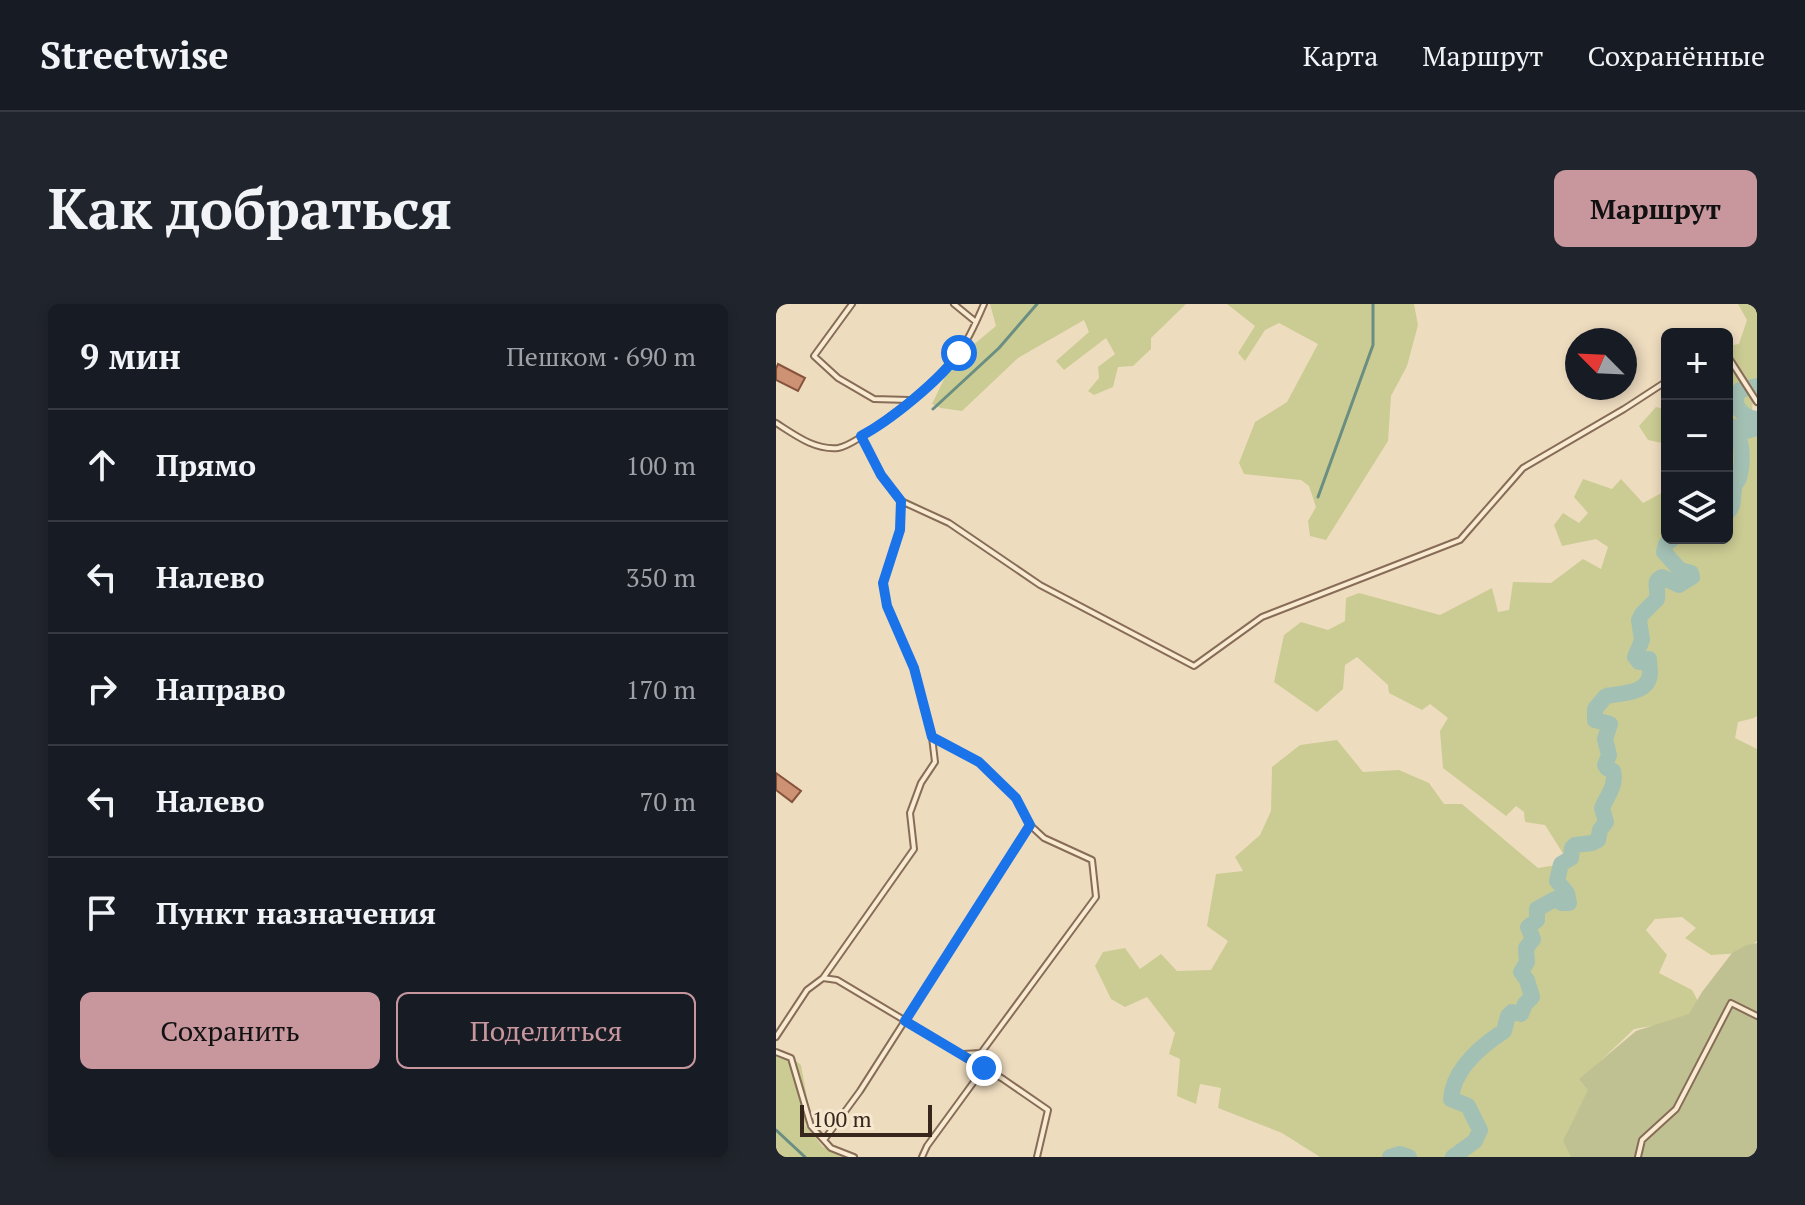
<!DOCTYPE html>
<html lang="ru">
<head>
<meta charset="utf-8">
<style>
  body { margin:0; font-family:"PT Serif",serif; background:#20242c; color:#f1f3f6 }
  .controls { position:absolute; right:24px; top:24px; display:grid; overflow:hidden; border-radius:12px; box-shadow:0 4px 12px #0003 }
  .controls button { width:72px; height:72px; display:grid; place-items:center; padding:0; border:0; border-bottom:2px solid #363941; background:#171b24; color:#f1f3f6; font:40px sans-serif }
  .compass { position:absolute; left:789px; top:24px; width:72px; height:72px; border-radius:50%; background:#171b24; box-shadow:0 4px 12px #0003; rotate:294deg }
  .scale { position:absolute; left:24px; bottom:20px; width:132px; box-sizing:border-box; padding-left:8px; border:4px solid #37261c; border-top:0; font-size:22px; line-height:28px; white-space:nowrap; color:#37261c; -webkit-text-stroke:6px #f6e7cf; paint-order:stroke }
  .stop { position:absolute; width:24px; height:24px; margin:-18px; border:6px solid #1a73e8; border-radius:50%; background:#fff }
  .stop.end { background:#1a73e8; border-color:#fff; box-shadow:0 2px 8px #0008 }
  .list { margin:0; padding:0; list-style:none }
  h2 { display:flex; justify-content:space-between; align-items:center; height:104px; margin:0; padding:0 32px; font-size:34px }
  h2 small { font-size:26px; font-weight:400; color:#9ea1a6 }
  .list li { display:grid; grid-template-columns:52px 1fr auto; gap:24px; align-items:center; box-sizing:border-box; height:112px; padding:0 32px; border-top:2px solid #363941 }
  .list b { display:block; font-size:30px; white-space:nowrap }
  .list em { font-size:26px; font-style:normal; color:#9ea1a6 }
  .actions { display:flex; gap:16px; padding:24px 32px }
  .actions a { flex:1; padding:18px 0; border:2px solid #c8979e; border-radius:12px; text-align:center; font-size:28px; color:#c8979e }
  .actions .main { background:#c8979e; color:#111 }
  .icon { flex:none; width:44px; height:44px; fill:none; stroke:currentColor; stroke-width:2; stroke-linecap:round; stroke-linejoin:round }
  .map { position:relative; flex:none; width:981px; height:853px; overflow:hidden; border-radius:12px }
  header { display:flex; align-items:center; gap:48px; box-sizing:border-box; height:112px; padding:0 40px; background:#171b24; border-bottom:2px solid #363941 }
  header strong { font-size:38px }
  nav { display:flex; gap:44px; margin-inline-start:auto; font-size:28px }
  .intro { display:flex; align-items:center; justify-content:space-between; box-sizing:border-box; height:192px; padding:0 48px }
  h1 { margin:0; font-size:56px }
  .button { padding:20px 36px; border-radius:12px; background:#c8979e; color:#111; font-size:28px; font-weight:700 }
  main { display:flex; gap:48px; padding:0 48px }
  aside { flex:1; background:#171b24; border-radius:12px; box-shadow:0 4px 12px #0003 }
  .map>svg:first-child { display:block }
</style>
</head>
<body>
<header>
<strong>Streetwise</strong>
<nav><a>Карта</a><a>Маршрут</a><a>Сохранённые</a></nav>
</header>
<div class="intro"><h1>Как добраться</h1><a class="button">Маршрут</a></div>
<main>
<aside>
<h2>9 мин<small>Пешком · 690 m</small></h2>
<ul class="list">
<li><svg class="icon" aria-label="ahead" viewBox="0 0 24 24"><path d="M12 20V5M6 11l6-6 6 6"/></svg><div><b>Прямо</b></div><em>100 m</em></li>
<li><svg class="icon" aria-label="left" viewBox="0 0 24 24"><path d="M17 20v-9H6M10 6l-5 5 5 5"/></svg><div><b>Налево</b></div><em>350 m</em></li>
<li><svg class="icon" aria-label="right" viewBox="0 0 24 24"><path d="M7 20v-9h11M14 6l5 5-5 5"/></svg><div><b>Направо</b></div><em>170 m</em></li>
<li><svg class="icon" aria-label="left" viewBox="0 0 24 24"><path d="M17 20v-9H6M10 6l-5 5 5 5"/></svg><div><b>Налево</b></div><em>70 m</em></li>
<li><svg class="icon" aria-label="arrive" viewBox="0 0 24 24"><path d="M6 21V4h12l-3 4 3 4H6"/></svg><div><b>Пункт назначения</b></div></li>
</ul>
<div class="actions"><a class="main">Сохранить</a><a>Поделиться</a></div>
</aside>
<div class="map">
<svg width="981" height="853" viewBox="0 0 981 853">
  <rect width="100%" height="100%" fill="#eedcbf"/>
  <path fill="#cbcc93" d="M214,0H410L375,34V45L357,62L342,63L337,83L318,91L312,87L323,74L322,63L339,50L330,34L288,66L280,57L313,28L308,16L242,54L186,107L165,104L156,100L170,71L191,46L220,22Z
    M451,0H638L642,21L631,62L615,92L612,137L550,236L534,232L532,217L540,203L533,182L525,176L468,170L463,159L479,118L511,98L542,40L503,19L489,26L469,57L462,49L479,22Z
    M962,0H981V83L977,86L976,112L981,115V412L978,414L962,418L959,434L981,445V637L966,649L935,651L909,634L920,624L906,613L879,615L870,626L891,651L883,669L916,686L923,699L910,716L858,725L816,765L818,790L801,853H544L506,829L442,804L445,784L424,780L420,800L401,792L404,755L393,750L399,729L371,693L349,703L335,695L319,662L327,648L349,644L364,665L385,650L401,667L435,666L452,637L431,622L440,570L467,567L459,553L484,531L495,507L496,463L524,441L561,436L587,468L623,466L653,479L668,500H686L762,564L793,559L769,521L749,518L748,508L740,502L730,512L667,464L664,427L672,414L654,400L646,406L613,389L612,381L581,353L569,361L567,385L541,408L498,378L508,331L525,318L552,326L569,317L570,294L583,289L664,311L716,284L722,308L733,306L737,278L775,279L807,255L825,265L832,243L820,235L786,242L778,221L787,209L803,219L812,209L798,193L807,175L836,185L845,175L867,199L891,186V234H951V42L963,40L971,16Z
    M880,103L891,106V140L872,136L863,122Z
    M6,746L25,761L33,805L29,821L47,843L76,853H0V749Z"/>
  <path fill="#c0c193" d="M981,639V853H795L787,837L812,786L803,775L860,727L913,710L926,688L956,649L971,641Z"/>
  <g fill="none" stroke-linecap="round" stroke-linejoin="round">
    <path stroke="#6a8e81" stroke-width="3" d="M157,105L223,44L261,0
      M542,193L597,41V0
      M0,826L29,853"/>
    <path stroke="#a3c0b5" stroke-width="16" d="M981,82L964,86C953,100 967,114 981,115
      M951,209C959,201 956,196 958,185C959,174 959,184 963,174C966,165 967,144 963,136L955,131L954,128L958,123L970,127L981,124
      M614,853L624,850L633,853
      M677,853L699,837L704,826L692,802L675,795C677,766 705,742 728,727L732,712L736,708L745,710L749,700L756,693L751,676L745,668L751,658L750,644L757,635L752,623L761,616V605L779,595L786,599H793L791,589L781,577L785,560L795,554L796,544L799,541L816,539L822,536L824,526L830,518L826,504C831,492 841,481 837,467L831,464L829,461L833,451L829,435L834,420L819,416V405L830,392C846,389 873,390 874,369C874,364 873,360 873,355L863,358L859,353L866,336L863,316L866,310L881,295C883,286 876,277 886,273L903,281L916,273L915,269L904,266L888,248L890,240L897,234"/>
  </g>
  <path fill="#cd9174" stroke="#87533d" stroke-width="2" d="M2,60L29,74L22,87L0,76V65Z
    M0,469L25,487L16,498L0,486Z"/>
  <g fill="none" stroke-linecap="round" stroke-linejoin="round">
    <defs>
      <path id="service" d="M76,0L38,52L62,74L98,95L133,96
        M178,0L200,18
        M951,51L981,98
        M0,119C19,131 38,146 62,144C82,141 162,77 175,59C190,41 199,21 208,0
        M125,197L173,219L264,281L418,362L486,313L684,236L747,164L848,105L891,77
        M47,674L138,545L134,509L145,479L159,458L156,433
        M0,733L31,686L47,674L61,676L227,775L272,806L261,853
        M0,748L15,754L35,822L55,844L78,853
        M187,750L205,749L320,593L316,556L268,534L254,521
        M48,836L84,787L254,521L240,494L203,458L156,433L138,364L111,302L107,279L124,226L125,197L105,171L85,132
        M146,853L151,842L208,764
        M862,853L866,836L900,805L955,699L981,712"/>
    </defs>
    <use href="#service" stroke="#876c57" stroke-width="8"/>
    <use href="#service" stroke="#f9ead2" stroke-width="4"/>
  </g>
  <g fill="none" stroke-linecap="round" stroke-linejoin="round">
    <path stroke="#1a73e8" stroke-width="10" d="M183,49C164,76 115,116 85,132L105,171L125,197L124,226L107,279L111,302L138,364L156,433L203,458L240,494L254,521L129,717L208,764"/>
  </g>
</svg>
<div class="controls">
<button>+</button>
<button>−</button>
<button><svg class="icon" aria-label="layers" viewBox="0 0 24 24"><path d="M12 4l9 5-9 5-9-5zM3 14l9 5 9-5"/></svg></button>
</div>
<svg class="compass" viewBox="-18 -18 36 36"><path d="M0-13l5 13h-10z" fill="#e53935"/><path d="M0 13l5-13h-10z" fill="#9ea1a6"/></svg>
<div class="scale">100 m</div>
<div class="stop" style="left:183px;top:49px"></div>
<div class="stop end" style="left:208px;top:764px"></div>
</div>
</main>
</body>
</html>
